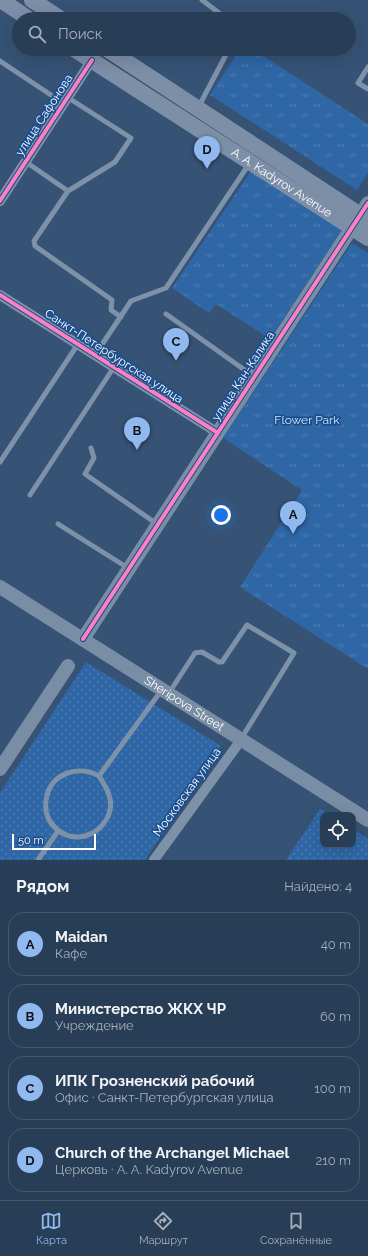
<!DOCTYPE html>
<html lang="ru">
<head>
<meta charset="utf-8">
<style>
  body { margin:0; font-family:Raleway,sans-serif; background:#30455d; color:#f1f3f6 }
  .controls { position:absolute; right:12px; bottom:12px; display:grid; overflow:hidden; border-radius:8px; box-shadow:0 4px 16px #0002 }
  .controls button { width:36px; height:36px; display:grid; place-items:center; padding:0; border:0; border-bottom:1px solid #44576d; background:#283e57; color:#f1f3f6; font:20px sans-serif }
  .scale { position:absolute; left:12px; bottom:10px; width:84px; box-sizing:border-box; padding-left:4px; border:2px solid #fff; border-top:0; font-size:11px; line-height:14px; white-space:nowrap; color:#fff; -webkit-text-stroke:3px #1b4f8f; paint-order:stroke }
  .you { position:absolute; left:221px; top:515px; width:14px; height:14px; margin:-10px; border:3px solid #fff; border-radius:50%; background:#1a73e8; box-shadow:0 0 0 6px #1a73e833 }
  .badge { display:grid; place-items:center; width:26px; height:26px; border-radius:50%; background:#90b9f0; color:#111; font-size:13px; font-weight:700 }
  .pin { position:absolute; translate:-50% -33px; filter:drop-shadow(0 1px 2px #0008) }
  .pin::after { content:''; position:absolute; top:21px; width:14px; height:12px; background:inherit; clip-path:polygon(0 0,100% 0,50% 100%) }
  .list { margin:0; padding:0; list-style:none }
  h2 { display:flex; justify-content:space-between; align-items:center; height:52px; margin:0; padding:0 16px; font-size:17px }
  h2 small { font-size:13px; font-weight:400; color:#a5aeba }
  .list li { display:grid; grid-template-columns:26px 1fr auto; gap:12px; align-items:center; box-sizing:border-box; height:64px; margin:0 8px 8px; padding:0 8px; border:1px solid #44576d; border-radius:16px }
  .list b { display:block; font-size:15px; white-space:nowrap }
  .list p { margin:0; font-size:13px; white-space:nowrap; color:#a5aeba }
  .list em { font-size:13px; font-style:normal; color:#a5aeba }
  .icon { flex:none; width:22px; height:22px; fill:none; stroke:currentColor; stroke-width:2; stroke-linecap:round; stroke-linejoin:round }
  .map { position:relative; flex:none; width:368px; height:860px; overflow:hidden }
  .search { position:absolute; background:#283e57; box-shadow:0 4px 16px #0002; left:12px; right:12px; top:12px; height:44px; display:flex; align-items:center; gap:10px; box-sizing:border-box; padding:0 14px; border-radius:22px; color:#a5aeba; font-size:15px }
  .sheet { height:340px; background:#283e57 }
  nav { display:flex; justify-content:space-around; align-items:center; box-sizing:border-box; height:56px; border-top:1px solid #44576d; background:#283e57; font-size:11px; color:#a5aeba }
  nav a { display:grid; justify-items:center; gap:2px }
  nav .on { color:#90b9f0 }
  .map>svg:first-child { display:block }
</style>
</head>
<body>
<div class="map">
<svg width="368" height="860" viewBox="0 0 368 860">
  <defs>
    <pattern id="grass-dots" width="8" height="8" patternUnits="userSpaceOnUse"><rect width="8" height="8" fill="#2f66a5"/><path d="M2 2h.1M6 6h.1" fill="none" stroke="#4e7db2" stroke-width="1.8" stroke-linecap="round"/></pattern>
    <pattern id="park-tufts" width="24" height="20" patternUnits="userSpaceOnUse"><rect width="24" height="20" fill="#2f66a5"/><path d="M3 7l-1-3M5 7V3M7 7l1-3M15 17l-1-3M17 17v-4M19 17l1-3" fill="none" stroke="#4e7db2"/></pattern>
  </defs>
  <rect width="100%" height="100%" fill="#365274"/>
  <path fill="url(#grass-dots)" d="M86,662L221,746L145,860H0V793Z
    M320,809L330,815H323V845H353V829L368,839V860H286Z"/>
  <path fill="url(#park-tufts)" d="M240,49H253L368,124V173L357,190L210,95Z
    M251,171L342,230L270,339L216,304L209,313L172,288Z
    M352,243L368,253V669L240,587L302,490L223,438Z"/>
  <g fill="none" stroke-linecap="round" stroke-linejoin="round">
    <path stroke="#7d92a8" stroke-width="5" d="M202,0L227,19
      M0,61L63,103
      M368,67L358,83L368,89
      M199,106L229,49
      M26,162L68,191L115,162L131,138L67,97
      M68,191L34,241L35,246L112,300L111,310L121,317
      M166,314L253,376
      M95,355L131,301L166,288L249,164
      M91,448L94,458L85,474L157,524
      M0,462L78,344
      M30,495L114,367
      M58,524L128,568
      M169,693L195,653L202,652L219,662H222L247,625L294,653L241,739
      M99,776C103,782 107,788 109,795C115,812 103,831 85,836C64,841 43,824 46,801C49,774 77,764 99,776L161,691
      M38,860L58,831"/>
    <path stroke="#7d92a8" stroke-width="10" d="M0,201L92,60
      M0,295L218,433
      M154,860L241,740"/>
    <g stroke="#798da4" stroke-width="14">
      <path id="s1" d="M0,587L368,820"/>
      <path d="M83,639L368,203"/>
      <path d="M0,769L68,666"/>
    </g>
    <g stroke="#7d8ea7" stroke-width="16">
      <path d="M1,0L29,19"/>
      <path d="M32,0L61,19"/>
      <path id="s2" d="M74,49L368,238"/>
      <path d="M107,49L368,220"/>
    </g>
    <defs>
      <path id="cycleway" d="M0,201L92,60
        M0,295L218,433
        M83,639L368,203"/>
    </defs>
    <use href="#cycleway" stroke="#1b4f8f" stroke-width="6"/>
    <use href="#cycleway" stroke="#ff80c0" stroke-width="4"/>
  </g>
  <g text-anchor="middle" dominant-baseline="central" stroke-width="3.5" stroke-linejoin="round" paint-order="stroke">
    <g font-size="12" fill="#fff" stroke="#1b4f8f">
      <text transform="translate(44 115) rotate(-57)">улица Сафонова</text>
      <text stroke="none"><textPath href="#s2" startOffset="247">A. A. Kadyrov Avenue</textPath></text>
      <text transform="translate(114 356) rotate(33)">Санкт-Петербургская улица</text>
      <text transform="translate(243 376) rotate(-57)">улица Кан-Калика</text>
      <text stroke="none"><textPath href="#s1" startOffset="218">Sheripova Street</textPath></text>
      <text transform="translate(187 792) rotate(-54)">Московская улица</text>
    </g>
    <g font-size="12" fill="#cfe3fa" stroke="#1b4f8f">
      <text x="307" y="420">Flower Park</text>
    </g>
  </g>
</svg>
<div class="controls">
<button><svg class="icon" aria-label="locate" viewBox="0 0 24 24"><circle cx="12" cy="12" r="6"/><path d="M12 2v4M12 18v4M2 12h4M18 12h4"/></svg></button>
</div>
<div class="scale">50 m</div>
<div class="you"></div>
<div class="pin badge" style="left:293px;top:534px">A</div>
<div class="pin badge" style="left:137px;top:450px">B</div>
<div class="pin badge" style="left:176px;top:361px">C</div>
<div class="pin badge" style="left:207px;top:169px">D</div>
<div class="search"><svg class="icon" aria-label="search" viewBox="0 0 24 24"><circle cx="10" cy="10" r="6"/><path d="M15 15l6 6"/></svg>Поиск</div>
</div>
<section class="sheet">
<h2>Рядом<small>Найдено: 4</small></h2>
<ul class="list">
<li><span class="badge">A</span><div><b>Maidan</b><p>Кафе</p></div><em>40 m</em></li>
<li><span class="badge">B</span><div><b>Министерство ЖКХ ЧР</b><p>Учреждение</p></div><em>60 m</em></li>
<li><span class="badge">C</span><div><b>ИПК Грозненский рабочий</b><p>Офис · Санкт-Петербургская улица</p></div><em>100 m</em></li>
<li><span class="badge">D</span><div><b>Church of the Archangel Michael</b><p>Церковь · A. A. Kadyrov Avenue</p></div><em>210 m</em></li>
</ul>
</section>
<nav>
<a class="on"><svg class="icon" aria-label="map" viewBox="0 0 24 24"><path d="M3 6l6-2 6 2 6-2v14l-6 2-6-2-6 2zM9 4v14M15 6v14"/></svg>Карта</a>
<a><svg class="icon" aria-label="directions" viewBox="0 0 24 24"><path d="M12 3l9 9-9 9-9-9zM9 14v-3h6M13 9l2 2-2 2"/></svg>Маршрут</a>
<a><svg class="icon" aria-label="saved" viewBox="0 0 24 24"><path d="M7 4h10v16l-5-4-5 4z"/></svg>Сохранённые</a>
</nav>
</body>
</html>
